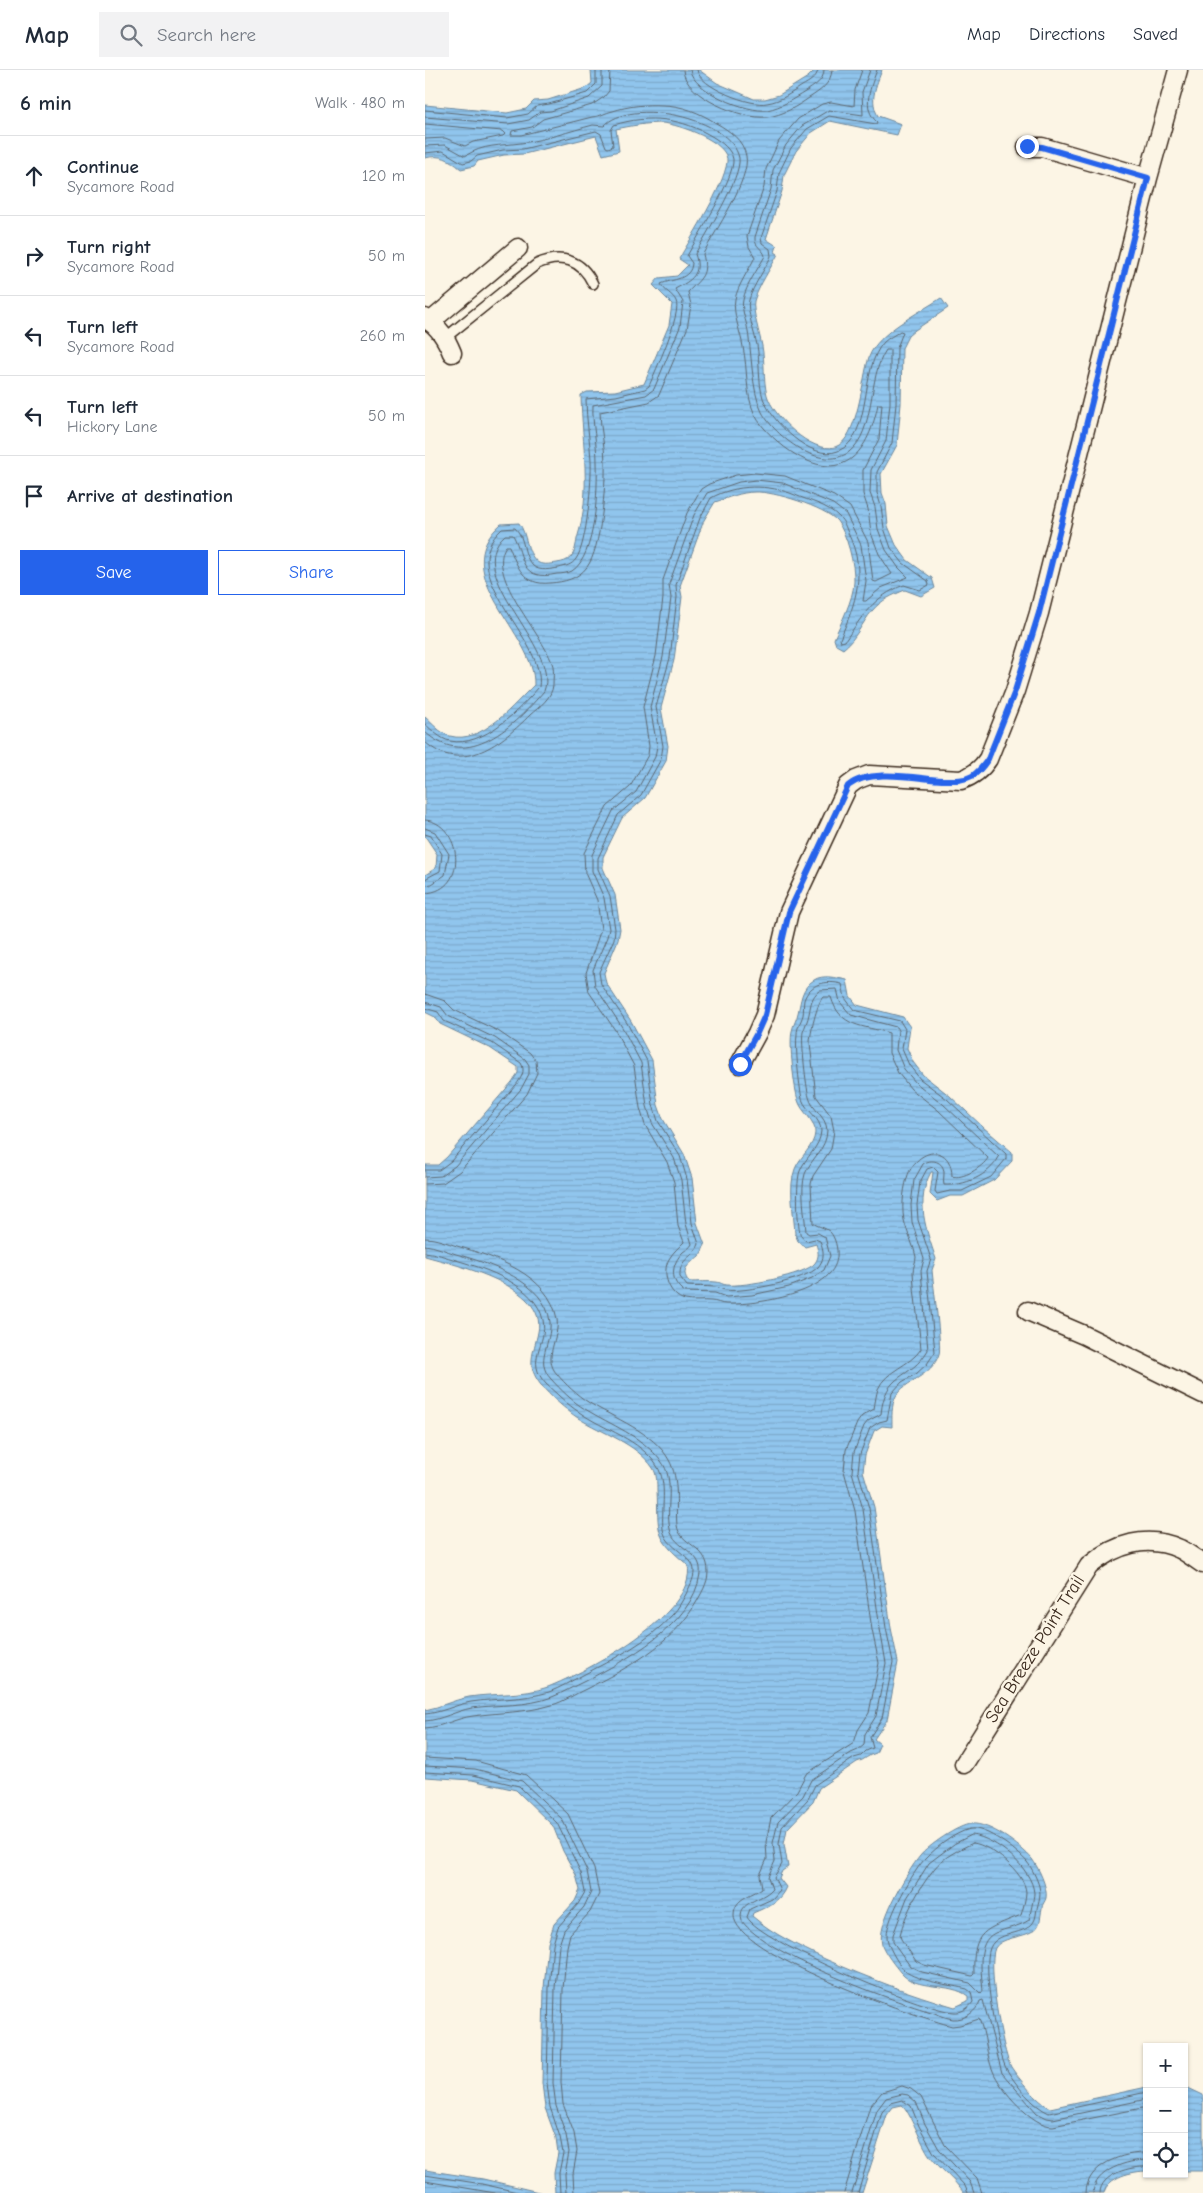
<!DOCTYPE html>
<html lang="en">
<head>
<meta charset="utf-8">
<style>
  body { margin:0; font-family:"Comic Neue",sans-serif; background:#f2f2f3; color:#1f2937 }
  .controls { position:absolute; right:15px; bottom:15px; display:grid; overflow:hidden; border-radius:0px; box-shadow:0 1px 4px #0004 }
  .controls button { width:45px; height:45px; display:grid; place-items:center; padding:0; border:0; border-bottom:1px solid #e0e1e3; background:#fff; color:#1f2937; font:25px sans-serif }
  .stop { position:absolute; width:15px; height:15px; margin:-11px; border:4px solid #2563eb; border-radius:50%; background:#fff }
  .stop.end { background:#2563eb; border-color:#fff; box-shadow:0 1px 5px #0008 }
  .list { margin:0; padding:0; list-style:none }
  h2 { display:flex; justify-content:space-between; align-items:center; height:65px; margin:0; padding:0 20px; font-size:21px }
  h2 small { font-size:16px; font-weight:400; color:#747a83 }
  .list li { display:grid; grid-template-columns:32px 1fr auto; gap:15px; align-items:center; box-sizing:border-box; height:80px; padding:0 20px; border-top:1px solid #e0e1e3 }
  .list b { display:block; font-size:19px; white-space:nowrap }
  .list p { margin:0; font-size:16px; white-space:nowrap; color:#747a83 }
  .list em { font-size:16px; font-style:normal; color:#747a83 }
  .actions { display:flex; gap:10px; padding:15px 20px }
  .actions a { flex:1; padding:11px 0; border:1px solid #2563eb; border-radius:0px; text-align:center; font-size:18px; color:#2563eb }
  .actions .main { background:#2563eb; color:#fff }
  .icon { flex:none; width:28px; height:28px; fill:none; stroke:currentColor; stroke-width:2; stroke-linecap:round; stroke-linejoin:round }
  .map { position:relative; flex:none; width:778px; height:2123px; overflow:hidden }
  header { display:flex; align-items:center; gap:30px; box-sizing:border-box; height:70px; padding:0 25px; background:#fff; border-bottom:1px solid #e0e1e3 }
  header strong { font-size:24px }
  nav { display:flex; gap:28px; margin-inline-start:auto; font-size:18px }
  .search { width:350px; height:45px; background:#f2f2f3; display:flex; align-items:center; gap:12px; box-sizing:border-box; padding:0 18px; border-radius:0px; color:#747a83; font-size:19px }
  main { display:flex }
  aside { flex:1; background:#fff }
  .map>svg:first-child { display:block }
</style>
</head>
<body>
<header>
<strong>Map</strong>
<div class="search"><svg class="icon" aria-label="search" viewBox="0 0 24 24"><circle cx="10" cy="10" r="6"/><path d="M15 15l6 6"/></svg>Search here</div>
<nav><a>Map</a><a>Directions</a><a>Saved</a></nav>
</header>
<main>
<aside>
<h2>6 min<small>Walk · 480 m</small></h2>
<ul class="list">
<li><svg class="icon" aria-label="ahead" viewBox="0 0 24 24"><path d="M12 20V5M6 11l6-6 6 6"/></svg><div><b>Continue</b><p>Sycamore Road</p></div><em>120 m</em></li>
<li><svg class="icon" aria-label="right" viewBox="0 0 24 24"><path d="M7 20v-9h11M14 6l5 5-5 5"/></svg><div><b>Turn right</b><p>Sycamore Road</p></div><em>50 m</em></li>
<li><svg class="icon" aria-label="left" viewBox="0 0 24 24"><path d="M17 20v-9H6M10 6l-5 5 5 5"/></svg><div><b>Turn left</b><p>Sycamore Road</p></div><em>260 m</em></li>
<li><svg class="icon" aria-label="left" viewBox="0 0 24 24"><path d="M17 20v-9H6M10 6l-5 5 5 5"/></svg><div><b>Turn left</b><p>Hickory Lane</p></div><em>50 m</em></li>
<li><svg class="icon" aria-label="arrive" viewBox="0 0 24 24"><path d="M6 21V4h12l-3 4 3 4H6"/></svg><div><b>Arrive at destination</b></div></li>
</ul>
<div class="actions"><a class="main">Save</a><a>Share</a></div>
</aside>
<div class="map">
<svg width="778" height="2123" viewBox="0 0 778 2123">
  <defs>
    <pattern id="water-rules" width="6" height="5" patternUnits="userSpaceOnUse" patternTransform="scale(1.25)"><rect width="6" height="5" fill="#90c5ed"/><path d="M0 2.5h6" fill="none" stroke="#7da9cb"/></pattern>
  </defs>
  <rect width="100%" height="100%" fill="#fcf5e5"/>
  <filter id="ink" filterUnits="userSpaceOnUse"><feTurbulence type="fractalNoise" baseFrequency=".02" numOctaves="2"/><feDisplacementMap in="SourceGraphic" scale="10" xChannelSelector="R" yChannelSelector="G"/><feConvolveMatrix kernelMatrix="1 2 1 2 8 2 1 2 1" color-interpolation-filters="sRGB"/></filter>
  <g filter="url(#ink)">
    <path fill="url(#water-rules)" stroke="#6e879a" d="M166,0H274L292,13L329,29H340L354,25L383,7L390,0H457C451,16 444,30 453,46L476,54L472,65L405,51L386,63L371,81L359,105L357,121L341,169L352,176L350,182L353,184C346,198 334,215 329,231C327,240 335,265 337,276C340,292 338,309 342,325C348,346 386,384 410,377C433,370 437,308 444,287C453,262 494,243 516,228L523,238L490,260L483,266L477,278L476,334L472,375L456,404L457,423L461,434L463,456L471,475L482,490L507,508L510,518L496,526L480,520C468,525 456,530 447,541C437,553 431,569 418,579L411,575L409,569C416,552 428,531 429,512C430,495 422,464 412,451C400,437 348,421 330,422C316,422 303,428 290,432L279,450L255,516L257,527L249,590L236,638L243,676L241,691L220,728L197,748L178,787V798L190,825L195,859L193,870L179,903L181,913L206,951L227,990L233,1035L238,1049L259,1084L267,1108L272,1153L280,1175C278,1178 277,1183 274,1186C265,1194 254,1199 264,1212C273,1212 282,1211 291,1212C295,1212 298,1215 302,1215C318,1217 381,1205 390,1193C395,1186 393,1181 391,1174L380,1177L373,1171L370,1164C369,1144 363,1117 370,1099C375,1086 389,1077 390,1063C391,1050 376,1042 373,1030C369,1017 364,975 367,961C368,955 372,949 373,943C376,931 376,918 389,910C398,904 412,908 422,910L425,926L432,935L478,947L485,957L482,978L488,992L498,1005L525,1026L558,1057L587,1082V1091L569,1110L538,1126H525L512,1131L505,1124L508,1102H506C490,1132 501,1159 511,1189L507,1200C508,1213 517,1277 514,1284C507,1307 480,1310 471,1326C466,1335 467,1348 467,1357L457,1356L449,1361L440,1385L438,1401L449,1437L466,1558L473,1592L462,1650L449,1669L455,1674L451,1683C443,1685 440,1690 432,1692L394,1718L388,1732L362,1759L359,1774L363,1797L357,1801L354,1808L361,1817C355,1832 342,1837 328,1843L327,1846C349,1865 374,1876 400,1889C443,1908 485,1924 530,1937L543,1931V1926C525,1912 491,1921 476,1903C470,1896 460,1883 457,1875C451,1854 482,1802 495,1786C503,1776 533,1755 546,1754C564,1752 596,1776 607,1789C613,1797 623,1817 621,1828C620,1832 617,1834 617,1838C615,1848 616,1856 608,1861C597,1868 576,1867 570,1878C562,1894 577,1981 586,1997C594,2009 613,2032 625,2038L722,2017V2101C708,2101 682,2107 679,2123H539C529,2109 515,2099 505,2086C496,2074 485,2041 477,2035L468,2037L462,2045L437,2123H130L129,2103L133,2083L131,2068L120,2038L117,2013L119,1918L123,1873L129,1854L150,1831L155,1820L151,1805L138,1781L128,1756L91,1720L47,1710L0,1707V1640C16,1637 28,1630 44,1627C70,1623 97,1626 123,1617C161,1602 272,1544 263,1495C228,1467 234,1462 232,1420C232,1413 232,1404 228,1398C211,1373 177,1363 153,1348C141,1340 125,1326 116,1315C100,1295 109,1283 113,1262C123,1216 31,1195 0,1186V1095H13L22,1087L87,1012L93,1003V997L65,978L15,954L10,947L0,942V805L11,798L12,784L0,766V647C8,654 15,663 25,666C57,675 89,634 109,615C111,563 19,504 76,454L94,453C102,464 101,481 111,491C116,496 125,494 132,493C138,492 142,491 146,487C150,482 151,475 152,469C167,420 157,375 156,325L162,322L190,321L219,314L244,255L247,234L228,215L234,208L252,206L263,195L254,189C267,166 299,116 302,92C305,72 253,54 237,53C222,53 205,56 191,59L194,81L178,85L171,66L99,84L79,85L53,91L49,96L36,99C24,89 16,84 0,88V35L82,43L101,39L109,31L123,30L161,18L167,13Z
      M759,2016L778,2025V2101H759Z
      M0,2100L58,2109L118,2123H0Z"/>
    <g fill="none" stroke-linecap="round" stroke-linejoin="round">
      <path stroke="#5d6871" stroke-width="1" d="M258,0C259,27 319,50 342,47C358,45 371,37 384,28C395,21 406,14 407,0
        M265,0C267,21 324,43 342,40C357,37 368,29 380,22C389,16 399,11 399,0
        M272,0C274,17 327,37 342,33C356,31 366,23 377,16C384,12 392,8 393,0
        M437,0L430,20L429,36L406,32L397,34L373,49L354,71L341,99L339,117L322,166L324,177L330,187C324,200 313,215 310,229C307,243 316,263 318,277C323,300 320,324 330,345C337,359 357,377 371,385C420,414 444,381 453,334H457L454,369L438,400V424L443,439L446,463L454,484L467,504L451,512L448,511L443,472L425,437L409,426L360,406L330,403L311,405L284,414L276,419L262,443L238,510V528L231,586L218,637L224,676L223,685L205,717L182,737L159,783L160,803L172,830L176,859L161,903L164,922L190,960L209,996L215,1038L220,1055L242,1092L249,1112L253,1156L259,1172C254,1177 248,1182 244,1189C236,1203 244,1226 260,1230C268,1232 278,1230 286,1231C291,1231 296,1234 301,1234C330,1235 409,1224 412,1187C413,1179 410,1167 405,1162C400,1157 393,1157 388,1153L386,1114L388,1106L406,1079L409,1061L406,1046L391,1026L385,973C385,964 392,933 398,927H406C415,958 438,955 464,963V983L473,1003L486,1019L513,1040L563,1088C558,1097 537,1110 527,1106C526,1071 490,1079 482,1108C478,1122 476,1141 480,1154C483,1165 489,1176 491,1187C491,1192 488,1197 488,1202C489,1228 494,1253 496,1279C485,1296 461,1300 453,1319C451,1325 450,1333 449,1339L437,1346L432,1353L421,1380L419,1401L430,1441L447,1560L454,1593L444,1643L433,1660L429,1673L381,1704L372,1721L346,1748L341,1772L342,1789L335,1805L337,1818C326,1826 309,1828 309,1845C307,1883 492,1947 527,1956L535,1955L554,1949C561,1965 561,1985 568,2001C575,2019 608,2057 628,2056L722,2037
        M445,0L437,22L438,45L404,40L377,56L361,75L348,100L346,119L330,167C329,177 338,178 340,186C333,199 321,215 318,230C316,238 320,248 322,256C327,280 326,321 337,342C350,366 396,403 424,382C451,361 442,308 461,280H465V333L461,371L446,400L445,423L450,437L453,459L461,480L473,497L483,507L456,518L441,531H438L441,511L436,475L421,444L408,434L358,413L331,410L314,412L282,423L269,445L244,514L246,528L238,587L225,637L232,676L230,687L211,722L188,741L167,785V801L179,828L184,859L182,867L168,900L170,916L197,957L216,993L222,1036L227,1053L249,1088L256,1110L261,1154L267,1174C265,1178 262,1179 258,1182C246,1194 244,1212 260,1222L290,1223L301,1227L327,1225L364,1217L387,1208L399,1200L405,1186L400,1167L393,1163L384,1164L381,1162C380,1145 375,1120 380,1104C386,1088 402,1079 402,1060C401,1046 387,1040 384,1027C381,1016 376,972 378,962C380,956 383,950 384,944C386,934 386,927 395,920L412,919L415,932L426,945L471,957L473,960L471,980L479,999L491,1013L518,1034L574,1087C564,1106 539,1116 519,1115C518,1111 519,1107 519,1103C519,1091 506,1088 498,1094L489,1110L486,1135L487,1152L499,1189L496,1201L503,1280C485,1311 460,1301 456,1344L443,1351L439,1356L429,1382L427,1402L438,1439L455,1559L461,1593L451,1646L440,1664L439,1675L433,1680L426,1683L386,1710L378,1726L353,1752L348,1773L350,1791L343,1807L347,1819C337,1831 311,1831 317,1851C340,1884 462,1929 503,1941C511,1943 520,1948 528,1949C540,1950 552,1941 555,1931L558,1930L577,2003L612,2043L622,2048L628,2049L722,2029
        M452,0C446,16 436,38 452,52L451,54L404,46L382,59L366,78L354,103L352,121L336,168L337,173L345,179L346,186C340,200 328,215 324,230C321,239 330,265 332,275C335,292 333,312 338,328C346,351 386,392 413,381C448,367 434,298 459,272C463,268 470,265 475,261L478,262L472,278L471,334L467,373L452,402V423L456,436L459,458L466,478L478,493L503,511L504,515L495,520L479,515C448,527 438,545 420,571L416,572L415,569C431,532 442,502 423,463C421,458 419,451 414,447C403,435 384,431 370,425C344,414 311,414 286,428L275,448L251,515L252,527L245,588L231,637L238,676L236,689L216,725L193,745L173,788V799L185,826L190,859L189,869L174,902L176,914L202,953L222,991L228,1035L233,1051L255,1086L262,1109L267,1153L274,1174C268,1189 254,1187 255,1207L262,1216C271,1217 280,1216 289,1217C294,1217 297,1220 301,1220C318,1223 382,1210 393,1197C400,1189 399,1180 395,1171L390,1169L381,1171C379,1169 378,1169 376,1166C372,1158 371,1110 375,1101C380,1087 395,1078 396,1061C396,1048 381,1041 377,1029C374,1014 370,978 372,964C372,957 376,952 378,945C379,941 378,935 379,930C385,913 401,910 417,914L420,928L429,940L475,951L480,959L477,979L484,995L495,1009L522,1029L581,1084V1089L566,1107L537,1121H525L512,1124L510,1121L513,1102L508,1097L502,1099L495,1112L492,1135L493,1150L506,1189L502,1201L510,1282L502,1294L491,1304L477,1312L467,1323L462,1350L454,1352L445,1358L435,1384L433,1401L444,1438L461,1558L468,1592L457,1648L445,1667L448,1678L441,1681L436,1686L429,1688L390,1715L383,1729L357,1757L354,1774L357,1794L349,1807L355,1820L347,1829L325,1839L322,1847C335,1872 498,1940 529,1942C536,1943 544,1938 548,1932L546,1922L542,1919C526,1915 492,1911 480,1901C473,1894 461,1874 462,1865C462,1848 489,1799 501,1788C512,1777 529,1763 545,1759C560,1756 593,1781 602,1792C607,1798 612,1809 614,1816C617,1827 612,1834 611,1845C608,1868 573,1858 565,1878C557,1897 572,1983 582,2000C591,2015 608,2036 624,2043L722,2022
        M0,40L82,48L103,44L112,36L124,34L162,23L171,14V0
        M0,47L83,54L104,50L115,42L126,41L164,28L177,16V0
        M0,54L77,61L80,64L78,66L48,72L40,76L20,68L0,69
        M0,76L20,75L40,86C59,74 74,76 96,73C120,70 145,61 168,55L179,56C204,27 306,47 314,88C317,107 280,166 270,184C277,204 267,210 250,219L258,232L255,257L229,319L221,325L168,335C167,354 172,373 172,392C173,418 171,486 147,501C143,503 137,504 132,504C94,512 100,487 88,465H80C35,504 136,577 119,621C90,655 43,702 0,662
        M0,83L18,81L38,93L46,91L52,86L78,80L98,79L171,61L176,64L181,77L183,78L188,76L186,60L189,55C224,44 257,48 288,67C296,72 306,79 308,89C310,108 272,167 262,186L267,193C266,210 247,209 236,214C239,221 248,224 251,231C257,243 230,302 224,316L220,319L191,326L161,329C161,350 165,370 166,390C167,410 162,474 151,489C147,495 141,496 134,498C126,499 115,502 108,496C97,486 101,468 90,458L77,459C26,504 122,569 114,617C94,640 58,678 25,671C15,669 7,660 0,654
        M0,672C37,706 78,672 105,645C114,637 127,628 128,615C128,609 129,602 128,596C120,566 60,506 81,476H84C92,496 98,516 125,513C139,512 153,509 162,497C176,479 181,415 180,392C180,375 175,358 175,342L224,332L234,325L262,259L266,235L263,222C277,207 283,205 278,184C289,163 326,108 321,86C318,70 305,61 291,53C276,43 256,35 237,35C221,34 203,36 188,41C179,43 177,46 167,47L96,65H86L87,61L107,57L118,49L167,35L179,27L184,21L185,0
        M0,750C36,752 46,821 0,823
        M0,758L10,762L24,784L20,805L7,814L0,815
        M0,764L6,766L17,784L15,801L0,809
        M0,924L20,931L29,940L73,961L105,983L111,991L112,1003L102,1024L35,1101L18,1113L0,1114
        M0,932L16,937L23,946L70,968L100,989L104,995V1004L96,1019L30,1096L16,1106L0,1107
        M0,938L13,942L19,951L67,973L96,993C101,1001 96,1008 91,1015L26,1091L14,1100H0
        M0,1168C11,1168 22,1173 32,1176C69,1187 124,1204 132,1249C135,1268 117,1288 132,1304C140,1314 152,1325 163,1332C188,1348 229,1362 244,1390C255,1410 250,1434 252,1455C254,1475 283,1475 283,1502C283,1513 276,1524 271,1533C247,1575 202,1598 161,1619C150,1624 138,1632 127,1635C100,1643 75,1642 48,1646C31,1648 18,1657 0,1658
        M0,1175C10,1176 21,1181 31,1184C63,1193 121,1212 125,1252C127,1273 109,1291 126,1309C135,1319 148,1332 160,1339C186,1355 217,1366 236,1391C251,1410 240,1438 245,1459C249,1479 278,1481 275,1504C268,1555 201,1590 160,1611C149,1616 138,1623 127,1627C101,1637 74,1634 47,1638C30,1641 17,1650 0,1651
        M0,1182C10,1183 21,1187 31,1190C61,1199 111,1215 118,1250C123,1274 99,1290 121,1314C131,1323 143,1335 154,1342C179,1360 215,1369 232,1396C243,1413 236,1439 238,1459C241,1479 270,1485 269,1502C269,1509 264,1518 261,1524C257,1531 253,1539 248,1544C224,1572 188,1589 156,1606C146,1611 135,1618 124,1622C98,1630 72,1628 46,1632C29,1635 16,1643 0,1644
        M0,1688L51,1691L101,1705L143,1744L169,1799L174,1824L165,1842L145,1864L142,1877L138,1919L136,2012L138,2034L149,2063L152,2081L148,2104L149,2123
        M0,1696L50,1699L97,1711L137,1749L162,1801L166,1822L159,1837L139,1860L134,1875L130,1918L128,2013L131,2036L141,2065L144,2082L140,2104L141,2123
        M0,1702L48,1705L94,1716L132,1753L156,1803L160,1822L153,1834L133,1857L128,1874L124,1918L122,2013L125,2037L135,2067L138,2083L134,2103L135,2123
        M547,1765C571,1768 607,1798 609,1823C609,1828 605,1844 604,1850C594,1857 581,1858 570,1863C550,1872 557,1905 558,1922L556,1924L545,1913L497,1902L485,1896L468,1872V1865L482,1828L504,1793L529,1774Z
        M548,1773C566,1775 600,1803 601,1822C601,1828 598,1839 596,1845C561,1860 547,1859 549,1904L547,1906L499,1895L491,1891L476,1869L475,1865C480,1843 495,1817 509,1799C518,1787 535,1779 548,1773Z
        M0,2105L57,2114L97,2123
        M0,2111L70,2123
        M419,2123L445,2036L457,2022L477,2016L486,2019L496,2027L520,2075L552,2108L557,2123
        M427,2123L452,2040L461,2028L477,2024L483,2025L491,2032L500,2054L514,2079L545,2112L549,2123
        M433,2123L457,2042L465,2033L477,2030L486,2036L494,2056L509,2083L540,2116L543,2123
        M661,2123C661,2095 698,2082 722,2083
        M668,2123C669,2100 703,2090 722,2090
        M675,2123C675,2104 706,2096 722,2097"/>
      <defs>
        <path id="service" d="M20,268L112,194C136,183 157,190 168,214"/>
        <path id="minor" d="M602,77H617L723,108
          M0,248C14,257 21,268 27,283
          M5,252L93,178
          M315,994L332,963L340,945L364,842L423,716L431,710L444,705L536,710C548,706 556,700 563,689L590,621L614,543L723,108L753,0
          M603,1241L659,1265L778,1324
          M539,1694L664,1496C690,1474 722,1464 755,1479C763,1483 770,1489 778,1494"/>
      </defs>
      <use href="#service" stroke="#3b2a1e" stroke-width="12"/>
      <use href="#minor" stroke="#3b2a1e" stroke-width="21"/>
      <use href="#service" stroke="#fcf5e5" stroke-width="9"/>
      <use href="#minor" stroke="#fcf5e5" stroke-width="18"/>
    </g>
  </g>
  <g fill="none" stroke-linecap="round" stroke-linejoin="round" filter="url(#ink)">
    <path stroke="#2563eb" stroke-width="6" d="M315,994L332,963L340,945L364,842L423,716C445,698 489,708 517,710C528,710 538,711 547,706C554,702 559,695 563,689L590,621L614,543L723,108L617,77L602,76"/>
  </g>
  <g text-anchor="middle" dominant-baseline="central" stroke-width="5" stroke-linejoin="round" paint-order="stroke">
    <g font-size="18" fill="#3b2a1e" stroke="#fcf5e5">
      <text transform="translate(610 1579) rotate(-58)">Sea Breeze Point Trail</text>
    </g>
  </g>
</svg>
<div class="controls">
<button>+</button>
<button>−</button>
<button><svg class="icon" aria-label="locate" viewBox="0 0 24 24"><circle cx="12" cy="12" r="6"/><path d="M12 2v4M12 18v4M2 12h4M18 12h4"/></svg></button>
</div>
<div class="stop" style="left:315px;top:994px"></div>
<div class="stop end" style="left:602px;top:76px"></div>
</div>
</main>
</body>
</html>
